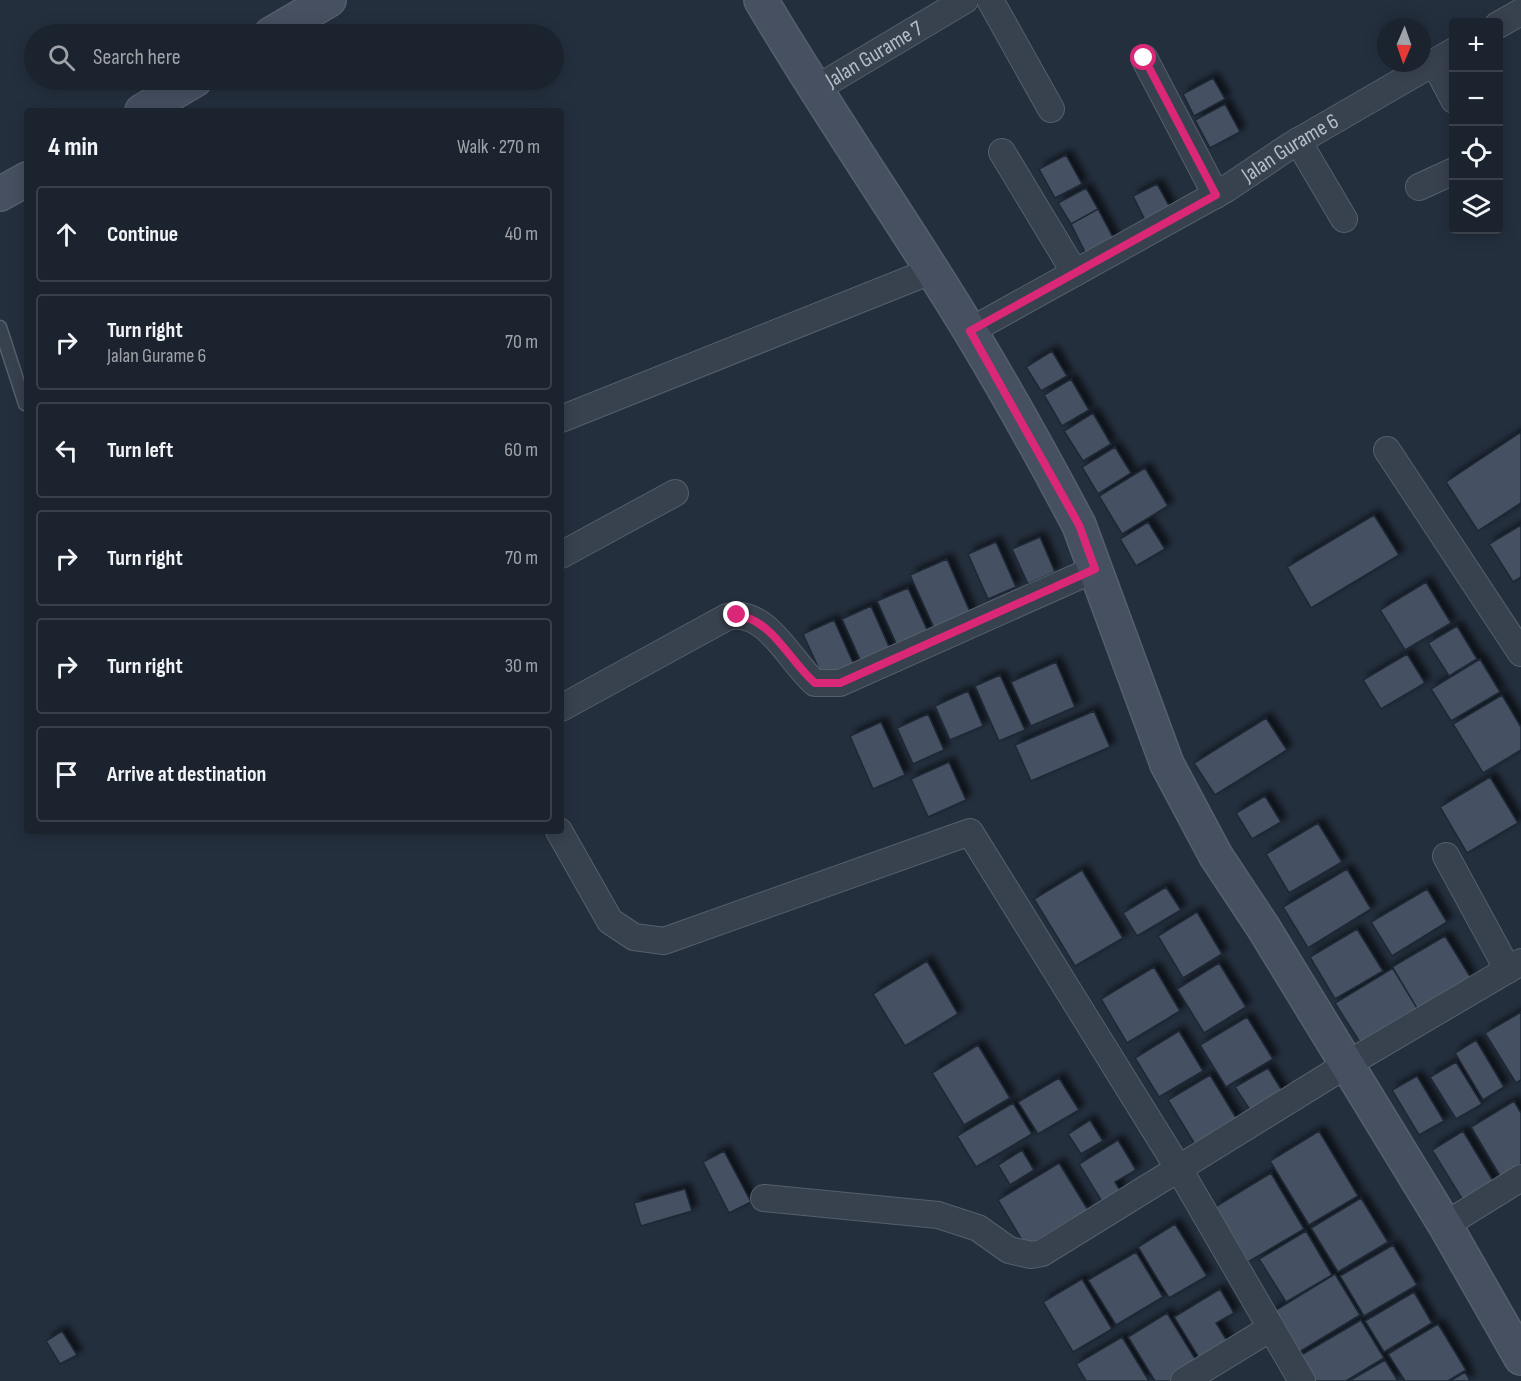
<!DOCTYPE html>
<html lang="en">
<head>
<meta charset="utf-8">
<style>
  body { margin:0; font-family:"Sofia Sans Condensed",sans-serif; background:#282f3a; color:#f1f3f6 }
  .controls { position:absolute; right:18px; top:18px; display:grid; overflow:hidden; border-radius:6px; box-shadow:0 3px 15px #0003 }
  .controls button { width:54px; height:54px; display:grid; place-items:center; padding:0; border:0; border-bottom:2px solid #39404a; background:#1b232e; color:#f1f3f6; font:30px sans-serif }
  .compass { position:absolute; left:1377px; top:18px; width:54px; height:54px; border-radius:50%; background:#1b232e; box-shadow:0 3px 15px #0003; rotate:182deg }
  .stop { position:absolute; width:18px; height:18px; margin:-14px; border:4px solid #db2777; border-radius:50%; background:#fff }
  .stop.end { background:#db2777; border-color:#fff; box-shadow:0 2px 6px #0008 }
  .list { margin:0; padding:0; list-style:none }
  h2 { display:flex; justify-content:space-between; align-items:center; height:78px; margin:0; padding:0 24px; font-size:26px }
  h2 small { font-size:20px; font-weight:400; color:#a0a4aa }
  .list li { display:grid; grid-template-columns:39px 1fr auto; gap:18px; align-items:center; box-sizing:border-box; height:96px; margin:0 12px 12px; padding:0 12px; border:2px solid #39404a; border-radius:6px }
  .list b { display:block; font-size:22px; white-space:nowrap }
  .list p { margin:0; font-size:20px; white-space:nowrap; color:#a0a4aa }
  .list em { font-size:20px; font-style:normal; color:#a0a4aa }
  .icon { flex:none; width:33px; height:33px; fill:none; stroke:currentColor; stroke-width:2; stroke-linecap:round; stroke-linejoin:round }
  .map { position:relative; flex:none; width:1521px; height:1381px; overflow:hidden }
  .search { position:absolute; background:#1b232e; box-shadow:0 3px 15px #0003; left:24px; top:24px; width:540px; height:66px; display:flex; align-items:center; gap:15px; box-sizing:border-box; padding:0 21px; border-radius:33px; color:#a0a4aa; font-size:22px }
  .panel { position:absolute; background:#1b232e; box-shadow:0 3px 15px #0003; left:24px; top:108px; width:540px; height:726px; border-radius:6px }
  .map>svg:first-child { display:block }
</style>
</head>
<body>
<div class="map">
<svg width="1521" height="1381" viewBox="0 0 1521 1381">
  <defs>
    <filter id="shadow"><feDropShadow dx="5.5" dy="-5.5" stdDeviation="3" flood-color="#0009"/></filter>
  </defs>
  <rect width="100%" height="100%" fill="#242f3e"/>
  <path fill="#455162" stroke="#1f2835" stroke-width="1.5" filter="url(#shadow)" d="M1213,78L1225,99L1194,116L1183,94Z
    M1225,104L1240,132L1210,148L1195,120Z
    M1066,155L1082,184L1055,198L1039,169Z
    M1157,184L1172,211L1147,224L1133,196Z
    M1086,188L1098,209L1071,224L1058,203Z
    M1098,209L1116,243L1088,258L1071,224Z
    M1052,351L1067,376L1041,391L1026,367Z
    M1071,379L1089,410L1062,426L1044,395Z
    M1093,413L1111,444L1083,461L1064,431Z
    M1521,432V503L1478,531L1446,482Z
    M1115,447L1131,473L1098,494L1082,467Z
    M1145,468L1168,506L1122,534L1099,496Z
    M1374,515L1399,555L1311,608L1287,567Z
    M1148,522L1165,549L1136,566L1120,539Z
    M1521,525V577L1513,582L1489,544Z
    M1040,537L1055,572L1028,584L1012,549Z
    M996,542L1016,587L988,599L968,554Z
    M947,559L971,614L935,630L910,575Z
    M1426,582L1451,623L1405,650L1380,610Z
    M908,588L930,636L899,650L877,601Z
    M871,606L891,651L862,664L842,619Z
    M834,620L855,667L824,680L803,634Z
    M1457,626L1477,659L1449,676L1428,643Z
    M1407,654L1425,683L1381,709L1363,680Z
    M1480,659L1500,692L1451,721L1431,689Z
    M1056,662L1075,707L1031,726L1011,682Z
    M1000,675L1025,730L999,741L975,686Z
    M968,691L983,726L950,740L935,706Z
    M1502,695L1521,727V750L1483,773L1453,724Z
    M1094,711L1110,747L1031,781L1015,745Z
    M928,714L944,750L913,764L897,728Z
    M1266,718L1287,750L1215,795L1194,763Z
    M881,722L905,775L873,789L850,736Z
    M949,762L966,800L928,817L911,779Z
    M1490,777L1518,823L1467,853L1440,807Z
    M1265,796L1281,822L1252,839L1236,813Z
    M1318,823L1342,862L1289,893L1266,854Z
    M1347,869L1371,909L1308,948L1283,907Z
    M1082,870L1123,938L1075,966L1034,899Z
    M1166,887L1181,910L1137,936L1123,913Z
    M1427,889L1447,922L1392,956L1371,922Z
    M1197,912L1222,954L1183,978L1158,936Z
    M1357,929L1383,971L1335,999L1310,957Z
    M1445,936L1471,978L1418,1010L1392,967Z
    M927,961L958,1014L905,1046L873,994Z
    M1219,963L1246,1007L1204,1033L1177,989Z
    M1154,967L1180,1011L1127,1043L1101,999Z
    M1393,968L1418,1010L1361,1044L1335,1003Z
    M1521,1012V1080L1516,1083L1485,1033Z
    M1247,1017L1273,1059L1226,1087L1200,1045Z
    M1179,1031L1203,1071L1159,1097L1135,1058Z
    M1476,1040L1504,1087L1483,1100L1455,1053Z
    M978,1045L1010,1098L964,1125L932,1073Z
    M1456,1062L1482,1104L1456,1119L1430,1077Z
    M1268,1068L1286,1097L1254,1116L1235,1087Z
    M1210,1075L1238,1121L1196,1146L1168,1100Z
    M1417,1076L1444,1121L1419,1135L1392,1090Z
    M1059,1078L1079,1110L1038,1134L1018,1102Z
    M1514,1101L1521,1113V1164L1500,1176L1471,1127Z
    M1013,1103L1032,1134L976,1167L957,1136Z
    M1090,1120L1103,1141L1081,1154L1068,1134Z
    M1319,1131L1358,1196L1309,1225L1270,1161Z
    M1463,1131L1495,1184L1464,1202L1432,1150Z
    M1118,1140L1136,1170L1115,1182L1122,1194L1104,1205L1079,1164Z
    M1022,1150L1034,1170L1010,1185L998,1165Z
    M724,1151L751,1202L729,1213L703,1162Z
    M1059,1163L1088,1210L1026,1247L998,1200Z
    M1271,1173L1304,1229L1248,1262L1215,1207Z
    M685,1189L692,1211L641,1226L634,1203Z
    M1361,1198L1388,1242L1338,1272L1311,1228Z
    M1175,1224L1207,1276L1169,1298L1138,1247Z
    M1306,1231L1332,1275L1286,1302L1259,1259Z
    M1393,1245L1417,1285L1364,1316L1340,1276Z
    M1136,1252L1163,1297L1116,1325L1088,1280Z
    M1335,1274L1360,1315L1296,1354L1271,1313Z
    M1082,1279L1112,1329L1073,1352L1043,1302Z
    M1220,1289L1234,1313L1216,1323L1232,1349L1204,1366L1174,1317Z
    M1414,1292L1432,1323L1384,1352L1365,1321Z
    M1167,1313L1199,1365L1173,1381H1155L1128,1337Z
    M1361,1320L1384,1358L1346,1381H1310L1296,1358Z
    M1438,1324L1466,1370L1448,1381H1405L1388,1354Z
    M62,1331L77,1355L60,1364L46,1341Z
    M1122,1337L1149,1381H1086L1076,1364Z
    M1385,1360L1398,1381H1349Z
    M1465,1372L1470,1381H1450Z"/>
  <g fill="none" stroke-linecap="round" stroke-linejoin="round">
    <defs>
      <path id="lane" d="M0,327L25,404"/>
      <g id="street">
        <path d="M990,0L1051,109"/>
        <path d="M1498,25L1521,12"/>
        <path d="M1144,58L1216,195"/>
        <path d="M1434,62L1454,100"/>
        <path id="s1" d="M814,90L965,0"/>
        <path d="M1298,141L1344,219"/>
        <path d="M1002,152L1075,273"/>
        <path d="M1419,187L1454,171"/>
        <path id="s2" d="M970,331L1226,189L1290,146L1454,51"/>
        <path d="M561,419L931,271"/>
        <path d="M1387,450L1521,653"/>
        <path d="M561,555L675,493"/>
        <path d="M561,708L727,617C767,607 790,662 815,683H840L1095,569"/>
        <path d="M559,831L610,921L634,937L664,941L970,832L1179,1169L1302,1381"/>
        <path d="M1446,856L1508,970"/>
        <path d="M764,1198L938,1215L978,1228L1009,1250L1031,1255L1042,1253L1346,1065L1521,962"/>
        <path d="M1445,1225L1521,1178"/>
        <path d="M1184,1381L1271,1328"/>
      </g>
      <path id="secondary" d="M761,0C827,112 902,219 970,331C1008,394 1044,459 1079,525L1167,764L1216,856L1263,927L1445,1225L1521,1358
        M271,34L329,0
        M142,111L195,80
        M0,194L27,179"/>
    </defs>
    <use href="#lane" stroke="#565f6c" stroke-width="15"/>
    <use href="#street" stroke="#565f6c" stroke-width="28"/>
    <use href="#secondary" stroke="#565f6c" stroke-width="36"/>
    <use href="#lane" stroke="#38414e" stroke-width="12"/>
    <use href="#street" stroke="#38414e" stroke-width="26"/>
    <use href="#secondary" stroke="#465061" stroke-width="33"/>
  </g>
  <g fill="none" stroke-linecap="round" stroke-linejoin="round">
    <path stroke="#db2777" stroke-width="8" d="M737,615C774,621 789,661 815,683H840L1095,569L1079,525L970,331L1216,195L1144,58"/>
  </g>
  <g text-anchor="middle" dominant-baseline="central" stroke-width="5" stroke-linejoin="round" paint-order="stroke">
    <g font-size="22" fill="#b4bcc9" stroke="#1d2633">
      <text stroke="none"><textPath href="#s1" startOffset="70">Jalan Gurame 7</textPath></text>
      <text stroke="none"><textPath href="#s2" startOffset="369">Jalan Gurame 6</textPath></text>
    </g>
  </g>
</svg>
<div class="controls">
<button>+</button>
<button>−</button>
<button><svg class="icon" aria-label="locate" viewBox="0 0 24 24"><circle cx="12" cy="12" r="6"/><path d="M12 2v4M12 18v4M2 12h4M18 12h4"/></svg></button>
<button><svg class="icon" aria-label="layers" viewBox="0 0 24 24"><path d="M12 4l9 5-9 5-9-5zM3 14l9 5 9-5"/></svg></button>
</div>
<svg class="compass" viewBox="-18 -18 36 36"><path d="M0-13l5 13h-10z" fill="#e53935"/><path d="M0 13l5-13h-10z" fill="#a0a4aa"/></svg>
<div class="stop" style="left:1144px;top:58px"></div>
<div class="stop end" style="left:737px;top:615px"></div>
<div class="search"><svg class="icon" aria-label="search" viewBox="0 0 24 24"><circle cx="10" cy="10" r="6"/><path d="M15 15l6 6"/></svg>Search here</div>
<section class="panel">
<h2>4 min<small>Walk · 270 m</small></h2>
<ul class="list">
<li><svg class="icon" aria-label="ahead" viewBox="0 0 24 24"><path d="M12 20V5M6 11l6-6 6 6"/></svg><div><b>Continue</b></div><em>40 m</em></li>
<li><svg class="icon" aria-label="right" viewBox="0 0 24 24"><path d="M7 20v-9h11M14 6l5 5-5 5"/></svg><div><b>Turn right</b><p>Jalan Gurame 6</p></div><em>70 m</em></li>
<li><svg class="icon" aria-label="left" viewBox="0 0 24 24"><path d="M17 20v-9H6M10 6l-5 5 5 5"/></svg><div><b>Turn left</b></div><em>60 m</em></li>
<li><svg class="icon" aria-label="right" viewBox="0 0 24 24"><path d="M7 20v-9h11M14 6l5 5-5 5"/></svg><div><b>Turn right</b></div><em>70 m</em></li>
<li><svg class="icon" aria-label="right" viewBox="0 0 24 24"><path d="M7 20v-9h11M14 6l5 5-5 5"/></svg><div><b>Turn right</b></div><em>30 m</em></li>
<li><svg class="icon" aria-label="arrive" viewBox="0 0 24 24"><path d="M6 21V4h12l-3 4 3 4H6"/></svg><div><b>Arrive at destination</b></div></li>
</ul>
</section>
</div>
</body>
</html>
